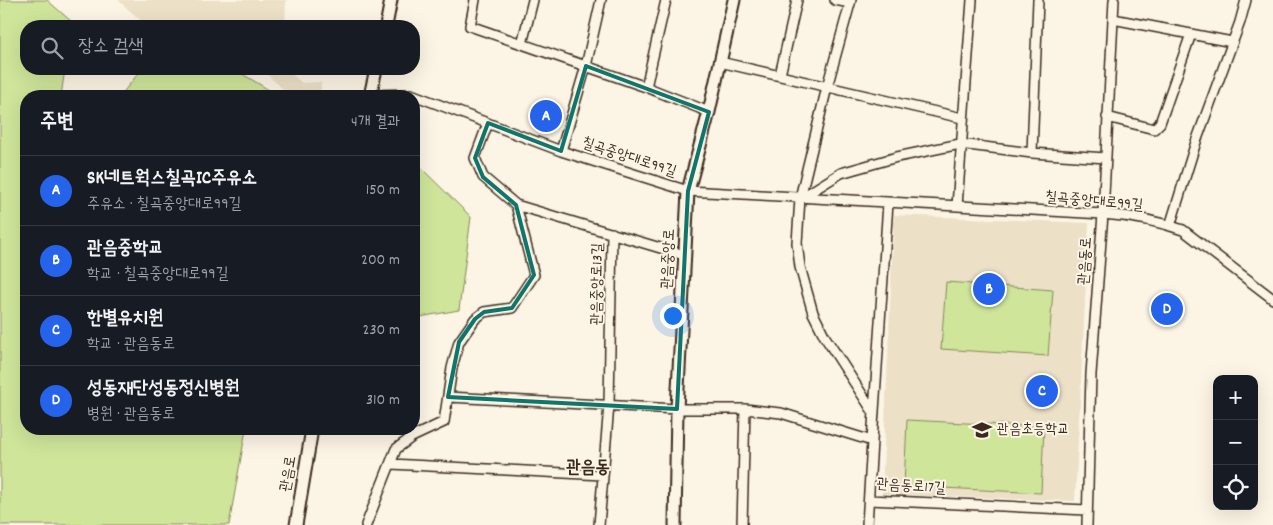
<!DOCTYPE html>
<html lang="ko">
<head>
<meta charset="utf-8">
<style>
  body { margin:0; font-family:Dekko,"Poor Story",sans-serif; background:#242831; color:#f1f3f6 }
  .controls { position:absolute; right:15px; bottom:15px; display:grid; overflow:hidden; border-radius:10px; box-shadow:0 5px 20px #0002 }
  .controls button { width:45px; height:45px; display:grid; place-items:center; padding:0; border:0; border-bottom:1px solid #363941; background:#171b24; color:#f1f3f6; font:25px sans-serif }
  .you { position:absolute; left:672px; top:315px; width:18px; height:18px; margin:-12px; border:4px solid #fff; border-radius:50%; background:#1a73e8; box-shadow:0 0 0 8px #1a73e833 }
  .badge { display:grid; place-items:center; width:32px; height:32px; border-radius:50%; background:#2563eb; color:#fff; font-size:16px; font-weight:700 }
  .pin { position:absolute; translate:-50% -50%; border:2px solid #fff; box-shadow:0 1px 5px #0006 }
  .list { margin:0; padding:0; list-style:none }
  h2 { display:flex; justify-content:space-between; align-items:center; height:65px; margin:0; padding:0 20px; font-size:21px }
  h2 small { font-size:16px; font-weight:400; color:#9ea1a6 }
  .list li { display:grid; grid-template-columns:32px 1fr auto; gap:15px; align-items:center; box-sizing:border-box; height:70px; padding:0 20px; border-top:1px solid #363941 }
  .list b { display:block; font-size:19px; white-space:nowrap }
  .list p { margin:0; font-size:16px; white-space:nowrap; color:#9ea1a6 }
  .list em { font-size:16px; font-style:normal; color:#9ea1a6 }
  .icon { flex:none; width:28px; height:28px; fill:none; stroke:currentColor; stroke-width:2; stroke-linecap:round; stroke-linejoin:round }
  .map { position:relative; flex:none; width:1273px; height:525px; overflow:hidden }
  .search { position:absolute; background:#171b24; box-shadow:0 5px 20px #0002; left:20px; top:20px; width:400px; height:55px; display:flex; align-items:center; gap:12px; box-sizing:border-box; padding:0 18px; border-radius:20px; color:#9ea1a6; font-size:19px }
  .panel { position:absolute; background:#171b24; box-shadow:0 5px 20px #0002; left:20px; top:90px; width:400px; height:345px; border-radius:20px }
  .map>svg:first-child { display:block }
</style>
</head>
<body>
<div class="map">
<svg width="1273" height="525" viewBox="0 0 1273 525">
  <rect width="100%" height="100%" fill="#fcf5e5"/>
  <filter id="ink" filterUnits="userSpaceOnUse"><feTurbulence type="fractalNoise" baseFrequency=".02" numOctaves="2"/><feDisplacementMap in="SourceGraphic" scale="10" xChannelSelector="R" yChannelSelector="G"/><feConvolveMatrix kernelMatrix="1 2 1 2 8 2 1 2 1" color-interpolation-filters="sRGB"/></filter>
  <g filter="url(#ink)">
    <path fill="#ece0c6" d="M118,0H286L285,26H147Z
      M261,69H286L302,83L321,82V96H293L285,91Z
      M894,215L1089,223L1075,501L882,494Z"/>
    <path fill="#cfe59a" stroke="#85885c" d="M0,0H47L72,22L71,26H26V69H65L61,96H26V429H246L229,525H0Z
      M142,69H234L279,96H120Z
      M414,161L471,217L459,310L414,318Z
      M946,282L1053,290L1048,356L941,349Z
      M907,420L1044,427L1041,493L904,486Z"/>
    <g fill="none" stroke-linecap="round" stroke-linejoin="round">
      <defs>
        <path id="minor" d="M475,0L470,26L646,87L709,112
          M835,0L850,3
          M851,0L827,87L800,198L797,243L800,267L813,313L825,337L874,413
          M1113,19L1232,42
          M522,44L533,0
          M720,62L962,118
          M780,75L797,0
          M646,87L666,0
          M370,95L411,94L561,151L688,191L1103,214C1130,216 1158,221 1183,230L1273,299
          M1107,117L1154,129L1160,123L1191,34
          M561,151L586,66L601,0
          M1032,153L1038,0
          M801,198L841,173L897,157L960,144L1032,153L1106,158
          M516,205L684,255
          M957,206L972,0
          M1170,226L1196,142L1240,22L1246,0
          M448,397L677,409H745L781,413L872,441L867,525
          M872,441L888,203
          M391,464L602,475
          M869,500L1087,510
          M366,525L396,449L412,437L444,422L452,368L459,342L475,319L484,312L512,308L534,275L516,205L483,177L475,158L488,123
          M599,525L609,405L612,233
          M742,525L745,409
          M1087,525L1091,374L1103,214L1114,0"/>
        <path id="secondary" d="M386,26L391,0
          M370,96L376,69
          M296,525L312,429
          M675,525L677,409L688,191L709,112L734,0"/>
      </defs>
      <use href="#minor" stroke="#3b2a1e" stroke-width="12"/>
      <use href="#secondary" stroke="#3b2a1e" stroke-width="15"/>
      <use href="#minor" stroke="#fcf5e5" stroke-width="9"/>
      <use href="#secondary" stroke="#fcf5e5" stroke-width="11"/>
    </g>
  </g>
  <path fill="none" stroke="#0f766e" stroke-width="4" stroke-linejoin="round" d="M586,66L709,112L688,191L677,409L448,397L459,342L475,319L484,312L512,308L534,275L516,205L483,177L475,158L488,123L561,151Z"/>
  <defs>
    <symbol id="school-bare" viewBox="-9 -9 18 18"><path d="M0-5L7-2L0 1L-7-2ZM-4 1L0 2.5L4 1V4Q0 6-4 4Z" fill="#3b2a1e" stroke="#fcf5e5" stroke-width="2.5" paint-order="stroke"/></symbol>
  </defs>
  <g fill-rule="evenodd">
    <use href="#school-bare" x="968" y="416" width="28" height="28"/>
  </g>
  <g text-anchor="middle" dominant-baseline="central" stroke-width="4" stroke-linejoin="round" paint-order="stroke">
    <g font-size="15" fill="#3b2a1e" stroke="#fcf5e5">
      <text transform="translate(629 158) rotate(18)">칠곡중앙대로99길</text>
      <text transform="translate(1094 202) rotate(5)">칠곡중앙대로99길</text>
      <text transform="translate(669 259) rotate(-87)">관음중앙로</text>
      <text transform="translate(1086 261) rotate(-86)">관음동로</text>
      <text transform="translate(598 284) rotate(-89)">관음중앙로13길</text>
      <text transform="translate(289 474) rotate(-80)">관음로</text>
      <text transform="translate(911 487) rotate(4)">관음동로17길</text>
    </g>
    <g font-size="15" fill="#3b2a1e" stroke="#fcf5e5" text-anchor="start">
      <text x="997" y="430">관음초등학교</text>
    </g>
    <g font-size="18" font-weight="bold" fill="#3b2a1e" stroke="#fcf5e5">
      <text x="588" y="468">관음동</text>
    </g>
  </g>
</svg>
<div class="controls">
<button>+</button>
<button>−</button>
<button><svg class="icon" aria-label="locate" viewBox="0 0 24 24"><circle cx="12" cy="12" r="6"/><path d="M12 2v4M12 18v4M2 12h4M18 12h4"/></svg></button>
</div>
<div class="you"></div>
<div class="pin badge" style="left:546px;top:116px">A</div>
<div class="pin badge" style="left:989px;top:289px">B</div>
<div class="pin badge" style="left:1042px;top:391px">C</div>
<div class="pin badge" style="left:1167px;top:309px">D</div>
<div class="search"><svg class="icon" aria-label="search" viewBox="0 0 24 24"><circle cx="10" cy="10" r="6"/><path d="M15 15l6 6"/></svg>장소 검색</div>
<section class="panel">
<h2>주변<small>4개 결과</small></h2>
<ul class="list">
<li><span class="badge">A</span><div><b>SK네트웍스칠곡IC주유소</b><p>주유소 · 칠곡중앙대로99길</p></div><em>150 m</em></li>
<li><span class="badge">B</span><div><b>관음중학교</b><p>학교 · 칠곡중앙대로99길</p></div><em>200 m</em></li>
<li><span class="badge">C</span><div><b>한별유치원</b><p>학교 · 관음동로</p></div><em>230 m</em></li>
<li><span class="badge">D</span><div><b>성동재단성동정신병원</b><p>병원 · 관음동로</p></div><em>310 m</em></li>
</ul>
</section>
</div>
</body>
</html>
